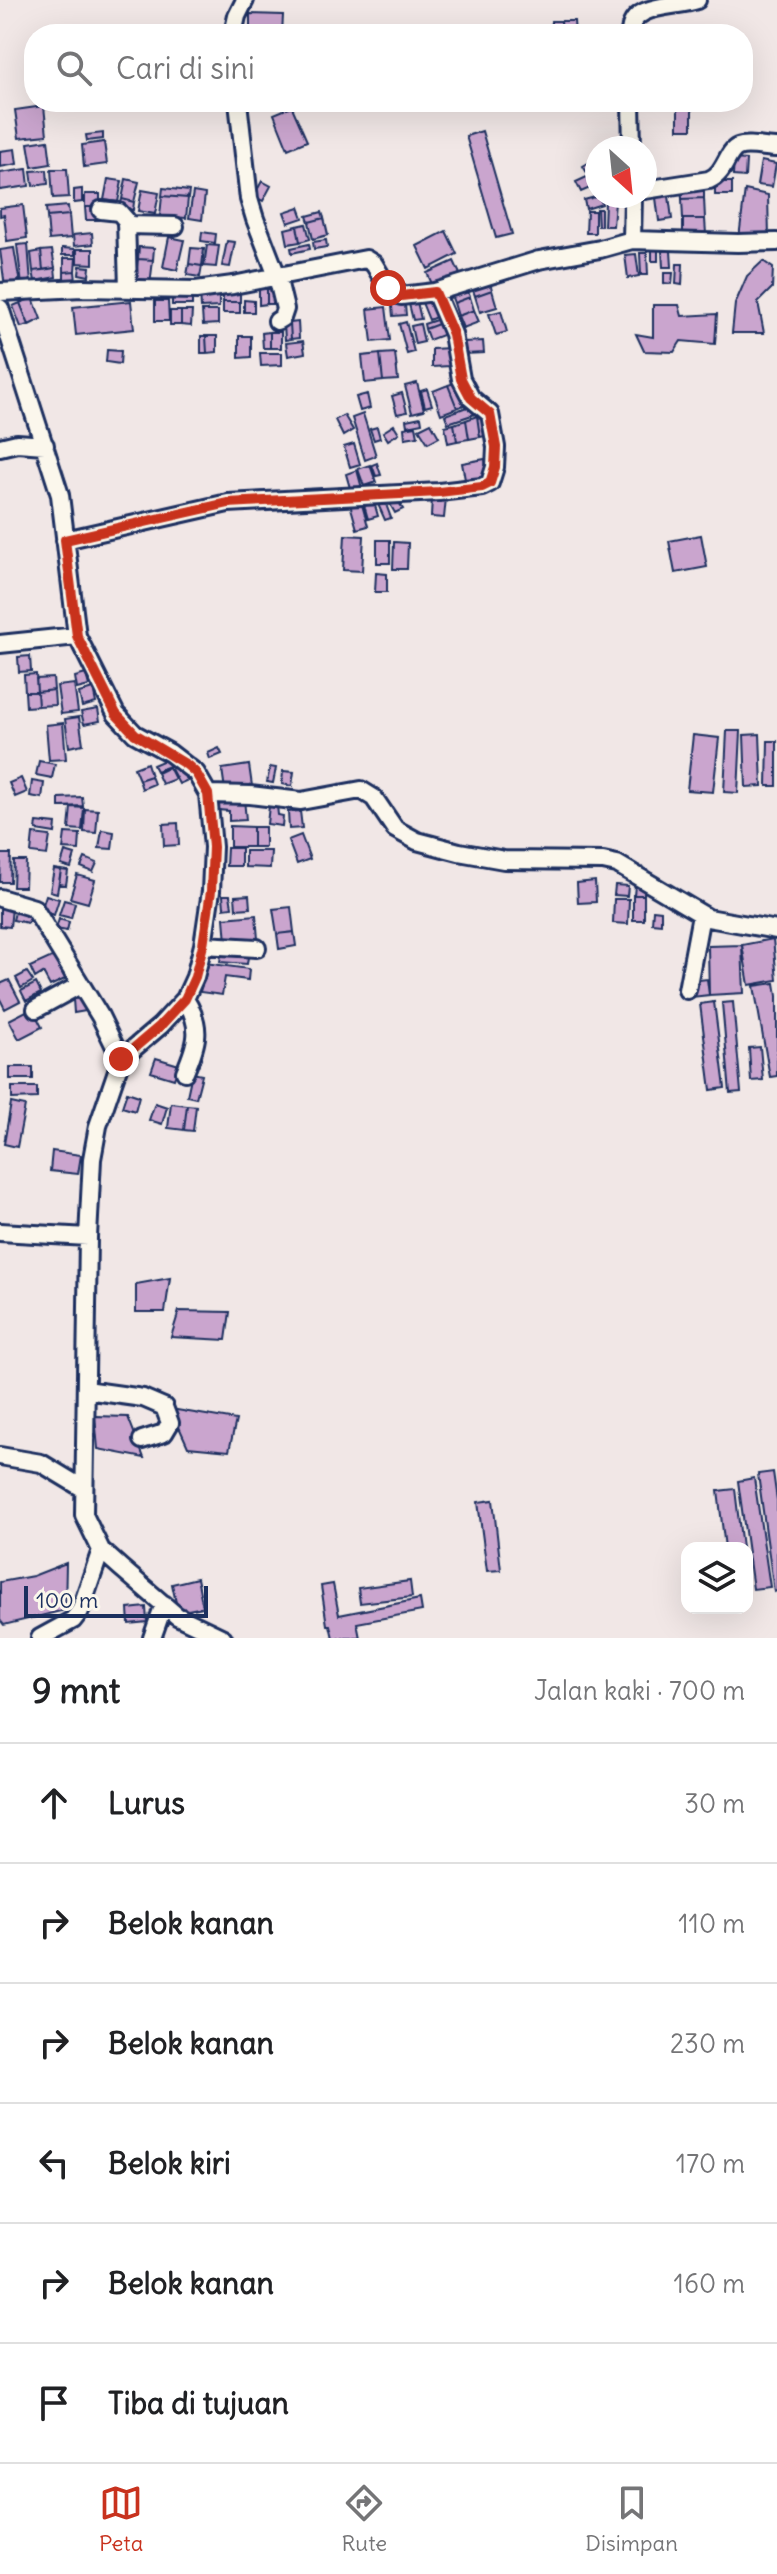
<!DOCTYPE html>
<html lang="id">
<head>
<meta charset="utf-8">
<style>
  body { margin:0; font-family:Delius,sans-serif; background:#f2f2f2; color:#202124 }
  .controls { position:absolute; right:24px; bottom:24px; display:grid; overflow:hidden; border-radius:16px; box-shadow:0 8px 32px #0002 }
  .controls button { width:72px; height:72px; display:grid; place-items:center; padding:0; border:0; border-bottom:2px solid #e0e0e0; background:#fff; color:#202124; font:40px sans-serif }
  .compass { position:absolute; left:585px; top:136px; width:72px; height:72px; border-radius:50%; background:#fff; box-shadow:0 8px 32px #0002; rotate:153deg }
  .scale { position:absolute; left:24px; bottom:20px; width:184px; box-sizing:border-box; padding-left:8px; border:4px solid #1b2f5e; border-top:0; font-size:22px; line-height:28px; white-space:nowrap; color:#1b2f5e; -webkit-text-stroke:6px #fbf7ec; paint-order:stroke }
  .stop { position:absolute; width:24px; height:24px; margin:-18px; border:6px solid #c8321e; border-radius:50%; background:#fff }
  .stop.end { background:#c8321e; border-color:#fff; box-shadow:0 2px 8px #0008 }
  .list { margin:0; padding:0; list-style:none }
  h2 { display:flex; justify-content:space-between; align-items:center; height:104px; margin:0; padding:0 32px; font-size:34px }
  h2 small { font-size:26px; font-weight:400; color:#757577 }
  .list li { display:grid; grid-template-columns:52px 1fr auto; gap:24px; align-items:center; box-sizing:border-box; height:120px; padding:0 32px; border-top:2px solid #e0e0e0 }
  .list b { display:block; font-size:30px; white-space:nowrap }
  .list em { font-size:26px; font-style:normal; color:#757577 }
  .icon { flex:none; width:44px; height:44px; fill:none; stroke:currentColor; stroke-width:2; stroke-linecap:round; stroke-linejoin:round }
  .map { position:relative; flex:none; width:777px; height:1638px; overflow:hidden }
  .search { position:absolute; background:#fff; box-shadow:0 8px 32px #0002; left:24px; right:24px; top:24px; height:88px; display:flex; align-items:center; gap:20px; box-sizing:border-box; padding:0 28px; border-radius:32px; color:#757577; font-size:30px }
  .sheet { height:824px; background:#fff }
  nav { display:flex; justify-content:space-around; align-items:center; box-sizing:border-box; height:112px; border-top:2px solid #e0e0e0; background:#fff; font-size:22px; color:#757577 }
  nav a { display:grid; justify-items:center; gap:4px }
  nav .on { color:#c8321e }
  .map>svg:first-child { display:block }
</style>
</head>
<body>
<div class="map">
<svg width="777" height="1638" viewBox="0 0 777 1638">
  <rect width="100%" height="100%" fill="#f1e7e6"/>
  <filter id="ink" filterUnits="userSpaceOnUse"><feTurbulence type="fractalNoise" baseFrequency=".0125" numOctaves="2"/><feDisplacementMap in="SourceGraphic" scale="16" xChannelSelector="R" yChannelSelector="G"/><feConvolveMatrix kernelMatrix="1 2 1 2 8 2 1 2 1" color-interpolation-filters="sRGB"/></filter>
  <g filter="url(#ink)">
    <path fill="#caa5ce" stroke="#1b2f5e" stroke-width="2" d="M250,14L283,15L282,34H250Z
      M551,21H561L562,34H551Z
      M561,21H574L575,34H562Z
      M281,102H284L287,109L292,107L307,141L288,149L274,114L284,110Z
      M678,102H692V129H678Z
      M44,106L47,135L19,138L15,110Z
      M482,131L512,234L496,238L466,136Z
      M103,133V139L87,141L86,135Z
      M48,140L51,164L32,167L28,143Z
      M104,142L107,164L84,167L82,145Z
      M15,149L17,164L0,167V151Z
      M597,158V185L581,192L576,182L589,176L583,166Z
      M734,159L746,160L745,177L733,176Z
      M761,161L776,164L772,187L757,185Z
      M27,169L29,186L0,190V173Z
      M51,169H67L69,197L53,198Z
      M47,170L48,184L33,186L31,171Z
      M108,179L122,181L118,202L104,200Z
      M126,179L139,182L134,202L122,199Z
      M262,181L271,186L263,201L254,196Z
      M715,182H732V195H715Z
      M704,184V198L682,199L681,185Z
      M163,188L189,191L188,198L162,196Z
      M668,188L672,219L659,221L655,190Z
      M82,189V202L74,203V190Z
      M142,190L159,193L155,214L138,211Z
      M745,190L768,195L769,238H739Z
      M193,192L205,194L202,220L189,218Z
      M85,194H100V207H85Z
      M162,196L188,198L186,218L160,216Z
      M599,196L602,204L586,209L584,200Z
      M704,198L705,219H683L682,199Z
      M122,199L134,202L133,210L120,207Z
      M605,202H615L613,226H604Z
      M23,205L27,238L7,241L4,215L0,216V208Z
      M68,206L69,215L47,217L46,208Z
      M85,207H100V220H86Z
      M299,207L303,218L288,223L284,212Z
      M597,209H601V226H598Z
      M587,211H595V233H586Z
      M322,212L324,218L309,222L307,216Z
      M69,215L71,238L49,240L47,217Z
      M324,218L328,235L313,239L309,222Z
      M683,219H705L706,234L683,235Z
      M306,224L310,239L300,242L297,226Z
      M297,226L300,242L288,244L285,229Z
      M446,231L457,254L428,269L417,246Z
      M202,232L216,234L215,243L201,241Z
      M92,233L93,244L74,246L73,235Z
      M169,237L184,240L177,270L163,267Z
      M326,240L327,247L314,249L313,242Z
      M227,241L235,242L230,267L222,266Z
      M28,244L31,284L22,285L17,245Z
      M309,244L310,249L292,253L291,248Z
      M207,245L219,246L216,267L204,266Z
      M139,247L154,248L153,260L138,259Z
      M652,247H658V261H652Z
      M14,248L20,284L5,287L0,250Z
      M62,248L75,249V255H62Z
      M191,248L204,249L202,266L189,264Z
      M77,249H93V264L77,263Z
      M52,250L55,268L43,270L41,251Z
      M41,251L43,270L33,271L31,253Z
      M662,251H671L672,267H663Z
      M640,253H647L648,275H641Z
      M636,254L639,276L628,278L625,255Z
      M64,258H76L75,271L64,272Z
      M138,259L153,260L150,285L135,284Z
      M454,261L460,274L433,286L427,273Z
      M763,261L773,268L772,288L758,302L764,333H732L735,304L747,276Z
      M189,264L202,266L200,277L187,275Z
      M677,264H683L682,285L676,284Z
      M80,266L90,267L89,276L79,274Z
      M55,268L56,277L35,281L33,271Z
      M75,271L76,281H64V272Z
      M664,273H673L672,284L664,283Z
      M490,282L492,290L475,296L472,287Z
      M466,286L470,297L454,303L450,292Z
      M278,287V304H267V288Z
      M259,288H267V304L259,305Z
      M240,290V302H223V291Z
      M492,290L497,307L480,312L475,296Z
      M219,291V307L201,308L200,292Z
      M435,295L443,314L429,320L421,300Z
      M404,296L406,315L393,316L391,297Z
      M172,297H192V305H172Z
      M470,297L474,310L458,316L454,303Z
      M33,298L41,319L29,325L20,303Z
      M244,300L254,301V312H244Z
      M131,301L134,329L76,335L73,307Z
      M155,301H168L169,321H155Z
      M223,302H240V313H223Z
      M417,302L421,319L413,320L409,304Z
      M20,303L29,325L21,327L13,306Z
      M653,305H679L682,316L717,314L715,344L681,341L674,352L644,351L636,334L653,337Z
      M386,307L390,340L372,342L368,309Z
      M474,310L479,322L463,328L458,316Z
      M170,311H181V325H170Z
      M181,311H192L191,326L181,325Z
      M202,311H218V324L203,325Z
      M501,311L507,332L496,335L489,314Z
      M439,319L441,323L425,329L424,324Z
      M298,322L299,338L291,339L290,323Z
      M406,322L414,352L407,354L399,324Z
      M290,323L291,339L285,340L284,324Z
      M441,323L445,334L429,340L425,329Z
      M420,324L424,342L415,344L411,326Z
      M270,332V348H263L262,333Z
      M270,332H281V348H270Z
      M201,336H206L207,353H201Z
      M206,336H217V352L207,353Z
      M239,336H251V357L239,358Z
      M303,341L305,353L288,356L286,343Z
      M483,341L484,353L465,354L464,342Z
      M450,348V366L432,367V349Z
      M107,350L121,351L120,364L106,362Z
      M260,353H282V365L261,366Z
      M395,353L398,380L383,381L380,354Z
      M380,354L383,381L365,383L362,356Z
      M460,381L469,403L457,408L448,385Z
      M417,383L424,410L412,413L405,386Z
      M448,385L457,408L441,414L433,391Z
      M427,389L432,405L425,407L421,391Z
      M402,393L407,412L397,414L392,396Z
      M367,394L370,408L360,411L356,397Z
      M475,404L478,413L448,423L445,415Z
      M363,414L376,456L365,460L352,418Z
      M344,415L353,430L343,436L335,420Z
      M487,415L490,435L480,437L477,416Z
      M477,416L480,437L469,439L466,420Z
      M421,417L422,423L407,426L406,420Z
      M466,420L469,439L457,441L454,424Z
      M431,423L439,437L428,443L419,429Z
      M454,424L457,441L448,443L445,426Z
      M394,425L399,433L388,440L383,432Z
      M416,426L418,436L405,438L404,428Z
      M377,427L380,438L374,440L370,429Z
      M354,444L360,464L350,467L344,447Z
      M485,459L489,481L466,485L462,463Z
      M377,463L381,475L376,476L372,465Z
      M370,465L376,482L364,486L358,469Z
      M357,470L363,492L352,495L346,474Z
      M372,495L378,516L368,519L362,498Z
      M394,495L403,509L395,513L387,499Z
      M432,497L446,498L444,518L431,517Z
      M384,499L391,518L385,520L377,502Z
      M361,501L368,526L357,529L350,504Z
      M345,535L364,536L362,571L343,570Z
      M701,535L707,567L675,573L669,541Z
      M377,540H390V563H377Z
      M394,542L408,543L407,569H393Z
      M376,573L387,574V592H375Z
      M30,656L31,671L19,672L18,657Z
      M36,674L37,692H25L24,675Z
      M86,674L89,686L77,689L75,677Z
      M53,678L54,690L37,692L36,679Z
      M74,684L78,712L61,714L57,686Z
      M93,689L96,703L82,707L79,693Z
      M54,690L55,705L38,706L37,692Z
      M25,692H37L38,706L26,707Z
      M98,709L100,721L84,724L81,712Z
      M79,717L83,744L69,747L65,719Z
      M63,723L66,759L49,760L46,725Z
      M727,731H741L738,793L724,792Z
      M760,734L762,786L746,787L744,735Z
      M693,735L719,738L713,792L687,790Z
      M768,741H777V786H767Z
      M219,748L222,754L210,759L208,753Z
      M167,759L170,766L156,771L153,765Z
      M39,761L55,764L52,778L36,775Z
      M147,763L151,776L139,780L134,768Z
      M180,765L188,780L179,784L171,769Z
      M249,765L252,786L225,790L222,769Z
      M169,767L175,779L162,784L157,773Z
      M270,767L276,768L273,783L267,782Z
      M283,771L294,772L292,786L282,784Z
      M151,776L154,784L142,789L139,780Z
      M21,778L27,792L15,797L9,783Z
      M32,781L44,783L42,798L30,796Z
      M82,797L83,806L59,807V798Z
      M244,799L246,820L229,821V811L218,810V800Z
      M269,806H277L278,815L283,816L282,826L267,824Z
      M71,807L84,808L82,830L69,829Z
      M85,809L98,810L96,833L84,832Z
      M300,811L302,828L289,829L288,812Z
      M37,822L56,824L55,833L36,830Z
      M178,823L179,845L164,846L163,824Z
      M230,826L253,827V847H230Z
      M253,827H265V847H253Z
      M102,830L114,832L112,849L99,848Z
      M65,833L80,834L79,850L63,849Z
      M33,834L50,836L47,855L31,853Z
      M301,835L310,859L297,864L288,840Z
      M227,848H241V866H226Z
      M245,851H271L270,868L245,867Z
      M65,852L75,855L71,868L61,865Z
      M1,854H11L10,882H0Z
      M85,858L97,863L93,872L81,867Z
      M14,861H26L25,887H13Z
      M54,869L61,870L57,893L50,891Z
      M61,870L68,871L66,885L59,884Z
      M77,875L95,880L88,903L70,898Z
      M595,881L596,902L578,903L577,883Z
      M615,885L628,886L627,896L614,895Z
      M635,886H644V895H634Z
      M46,895L59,899L54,915L41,911Z
      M223,895H230L232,907L224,908Z
      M249,895L250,908L236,909L235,896Z
      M633,895H644V920H633Z
      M614,899H629L628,924L613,923Z
      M64,900L75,903L71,918L59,915Z
      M0,907L12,908L10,927L0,926Z
      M291,907L294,932L277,934L273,909Z
      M16,908L31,911L28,923L13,920Z
      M653,910L661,911V924L652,923Z
      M256,915L258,939L226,942L224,918Z
      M59,919L69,922L67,931L56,929Z
      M294,932L296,946L279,949L277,934Z
      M773,939L777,980L749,985L742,945Z
      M742,945L744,993L709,995L708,946Z
      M221,955L248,957L247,964L220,962Z
      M54,956L65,979L50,986L43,973L35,978L30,967Z
      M205,963L249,969L248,980L225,977L222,995L200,992Z
      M27,972L33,981L21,988L16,978Z
      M707,979L709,995L692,997L691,981Z
      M9,980L20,1001L5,1009L0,999V984Z
      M36,983L41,993L26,1001L21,991Z
      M775,983L777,996V1076L770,1077L754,986Z
      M85,998L86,1011L74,1013L73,999Z
      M714,1002L725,1088L711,1090L700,1004Z
      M733,1002L741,1092L730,1093L722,1003Z
      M32,1008L42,1027L19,1039L9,1020Z
      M760,1047L763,1080L751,1081L749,1048Z
      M156,1058L179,1065L174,1079L151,1072Z
      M10,1067H33V1079H10Z
      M192,1073L202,1075L196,1098L187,1096Z
      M12,1087H37V1098L12,1099Z
      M127,1092L139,1096L135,1111L122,1107Z
      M11,1103L25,1106L17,1147L4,1144Z
      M155,1103L167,1107L162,1124L149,1120Z
      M171,1103L187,1105L184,1130L168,1128Z
      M187,1105L196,1106L193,1131L184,1130Z
      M52,1151L81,1155L78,1174L50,1171Z
      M170,1278L165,1312H136V1284Z
      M179,1311L230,1312L226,1340L171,1337Z
      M171,1409L236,1420L229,1451L188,1447Z
      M95,1416L128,1417L144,1458L98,1449Z
      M773,1472L777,1500V1591L774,1592L758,1474Z
      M754,1478L770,1587L753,1589L738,1481Z
      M735,1489L742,1548H725L718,1491Z
      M493,1500L501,1570L487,1571L478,1502Z
      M66,1563L65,1610L4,1625L0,1620V1582L33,1576Z
      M197,1578L203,1607L178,1612L172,1584Z
      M410,1581L412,1597L360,1603L358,1588Z
      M333,1584L339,1615L420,1599L422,1611L357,1623L360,1638H333L330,1625H327L321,1586Z
      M146,1607L147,1622L129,1624L128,1609Z"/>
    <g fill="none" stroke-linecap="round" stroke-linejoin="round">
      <defs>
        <path id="minor" d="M233,34L237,16L245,0
          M630,34C630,2 676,8 697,0
          M238,102L249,199L255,219L277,276L285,309L282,318L277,321
          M631,102L632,148
          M645,190L709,180C726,173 726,152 738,147C748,143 766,148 777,148
          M101,210L119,212L126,220L128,288
          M126,225L175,226
          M632,240L738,243L777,242
          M0,292L82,288L196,290L233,285L366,259L374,264L388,288L401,296L435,292L539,260L600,249L632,240L633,196
          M0,308L60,495L77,636L116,714L135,734L170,753L196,773L208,794L213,847L211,891L203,945L195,977L185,999L160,1026L121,1059L98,1126L92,1159L88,1237L84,1515L101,1550L120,1567L177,1616L223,1638
          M0,447L17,443L45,445
          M65,540L228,503L439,492L482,487L490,483L495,467L496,447L490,414L471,398L461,379L453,334L435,292
          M0,644L77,636
          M208,794L250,795L301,801L361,790L374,798L395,829L417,841L459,852L504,860L603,861L617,864L708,918L777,930
          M0,898L34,908L100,1016L121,1059
          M203,945L257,948
          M687,990L701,915
          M36,1009L80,985
          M185,1072C197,1044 203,1027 185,999
          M0,1232L88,1237
          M86,1390L143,1398L164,1407L170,1423L164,1433L142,1440
          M0,1456L41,1463L84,1489
          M40,1638L73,1620L80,1611L101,1550
          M152,1638L164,1604"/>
      </defs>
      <use href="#minor" stroke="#1b2f5e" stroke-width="22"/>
      <use href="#minor" stroke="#fbf7ec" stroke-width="16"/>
    </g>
  </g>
  <g fill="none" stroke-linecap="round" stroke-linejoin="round" filter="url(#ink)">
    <path stroke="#c8321e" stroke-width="10" d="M121,1059L160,1026L185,999L195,977L203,945L211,891L213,847L208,794L196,773L187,765L135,734L116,714L77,636L65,540L228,503L439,492L482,487L490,483L495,467L496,447L490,414L471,398L461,379L453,334L435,292L401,296L388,288"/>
  </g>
</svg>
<div class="controls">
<button><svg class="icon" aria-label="layers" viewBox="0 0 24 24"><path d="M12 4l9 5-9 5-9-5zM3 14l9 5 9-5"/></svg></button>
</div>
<svg class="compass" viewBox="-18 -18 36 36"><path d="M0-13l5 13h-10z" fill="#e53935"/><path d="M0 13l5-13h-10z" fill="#757577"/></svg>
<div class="scale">100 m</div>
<div class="stop" style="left:388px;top:288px"></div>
<div class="stop end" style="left:121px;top:1059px"></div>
<div class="search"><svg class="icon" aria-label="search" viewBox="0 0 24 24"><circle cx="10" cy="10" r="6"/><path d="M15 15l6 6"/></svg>Cari di sini</div>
</div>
<section class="sheet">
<h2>9 mnt<small>Jalan kaki · 700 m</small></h2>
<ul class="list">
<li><svg class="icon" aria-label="ahead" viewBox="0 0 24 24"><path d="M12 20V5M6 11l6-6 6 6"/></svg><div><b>Lurus</b></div><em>30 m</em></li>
<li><svg class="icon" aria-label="right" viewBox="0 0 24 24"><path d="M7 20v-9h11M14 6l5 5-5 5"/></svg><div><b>Belok kanan</b></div><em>110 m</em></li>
<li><svg class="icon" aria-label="right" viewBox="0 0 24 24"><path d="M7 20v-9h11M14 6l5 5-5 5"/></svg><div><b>Belok kanan</b></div><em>230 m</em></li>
<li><svg class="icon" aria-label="left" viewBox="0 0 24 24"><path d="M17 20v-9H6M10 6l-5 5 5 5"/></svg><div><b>Belok kiri</b></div><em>170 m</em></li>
<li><svg class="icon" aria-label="right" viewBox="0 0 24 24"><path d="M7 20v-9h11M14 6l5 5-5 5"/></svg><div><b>Belok kanan</b></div><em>160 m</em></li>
<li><svg class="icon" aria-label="arrive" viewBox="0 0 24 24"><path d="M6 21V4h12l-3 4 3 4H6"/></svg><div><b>Tiba di tujuan</b></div></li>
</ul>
</section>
<nav>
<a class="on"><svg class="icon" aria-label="map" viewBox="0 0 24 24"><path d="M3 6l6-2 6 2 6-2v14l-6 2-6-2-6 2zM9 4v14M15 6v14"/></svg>Peta</a>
<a><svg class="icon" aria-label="directions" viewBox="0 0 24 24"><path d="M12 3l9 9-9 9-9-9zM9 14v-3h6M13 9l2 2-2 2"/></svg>Rute</a>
<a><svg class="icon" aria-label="saved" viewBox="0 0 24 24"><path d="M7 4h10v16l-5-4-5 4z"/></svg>Disimpan</a>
</nav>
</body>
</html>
